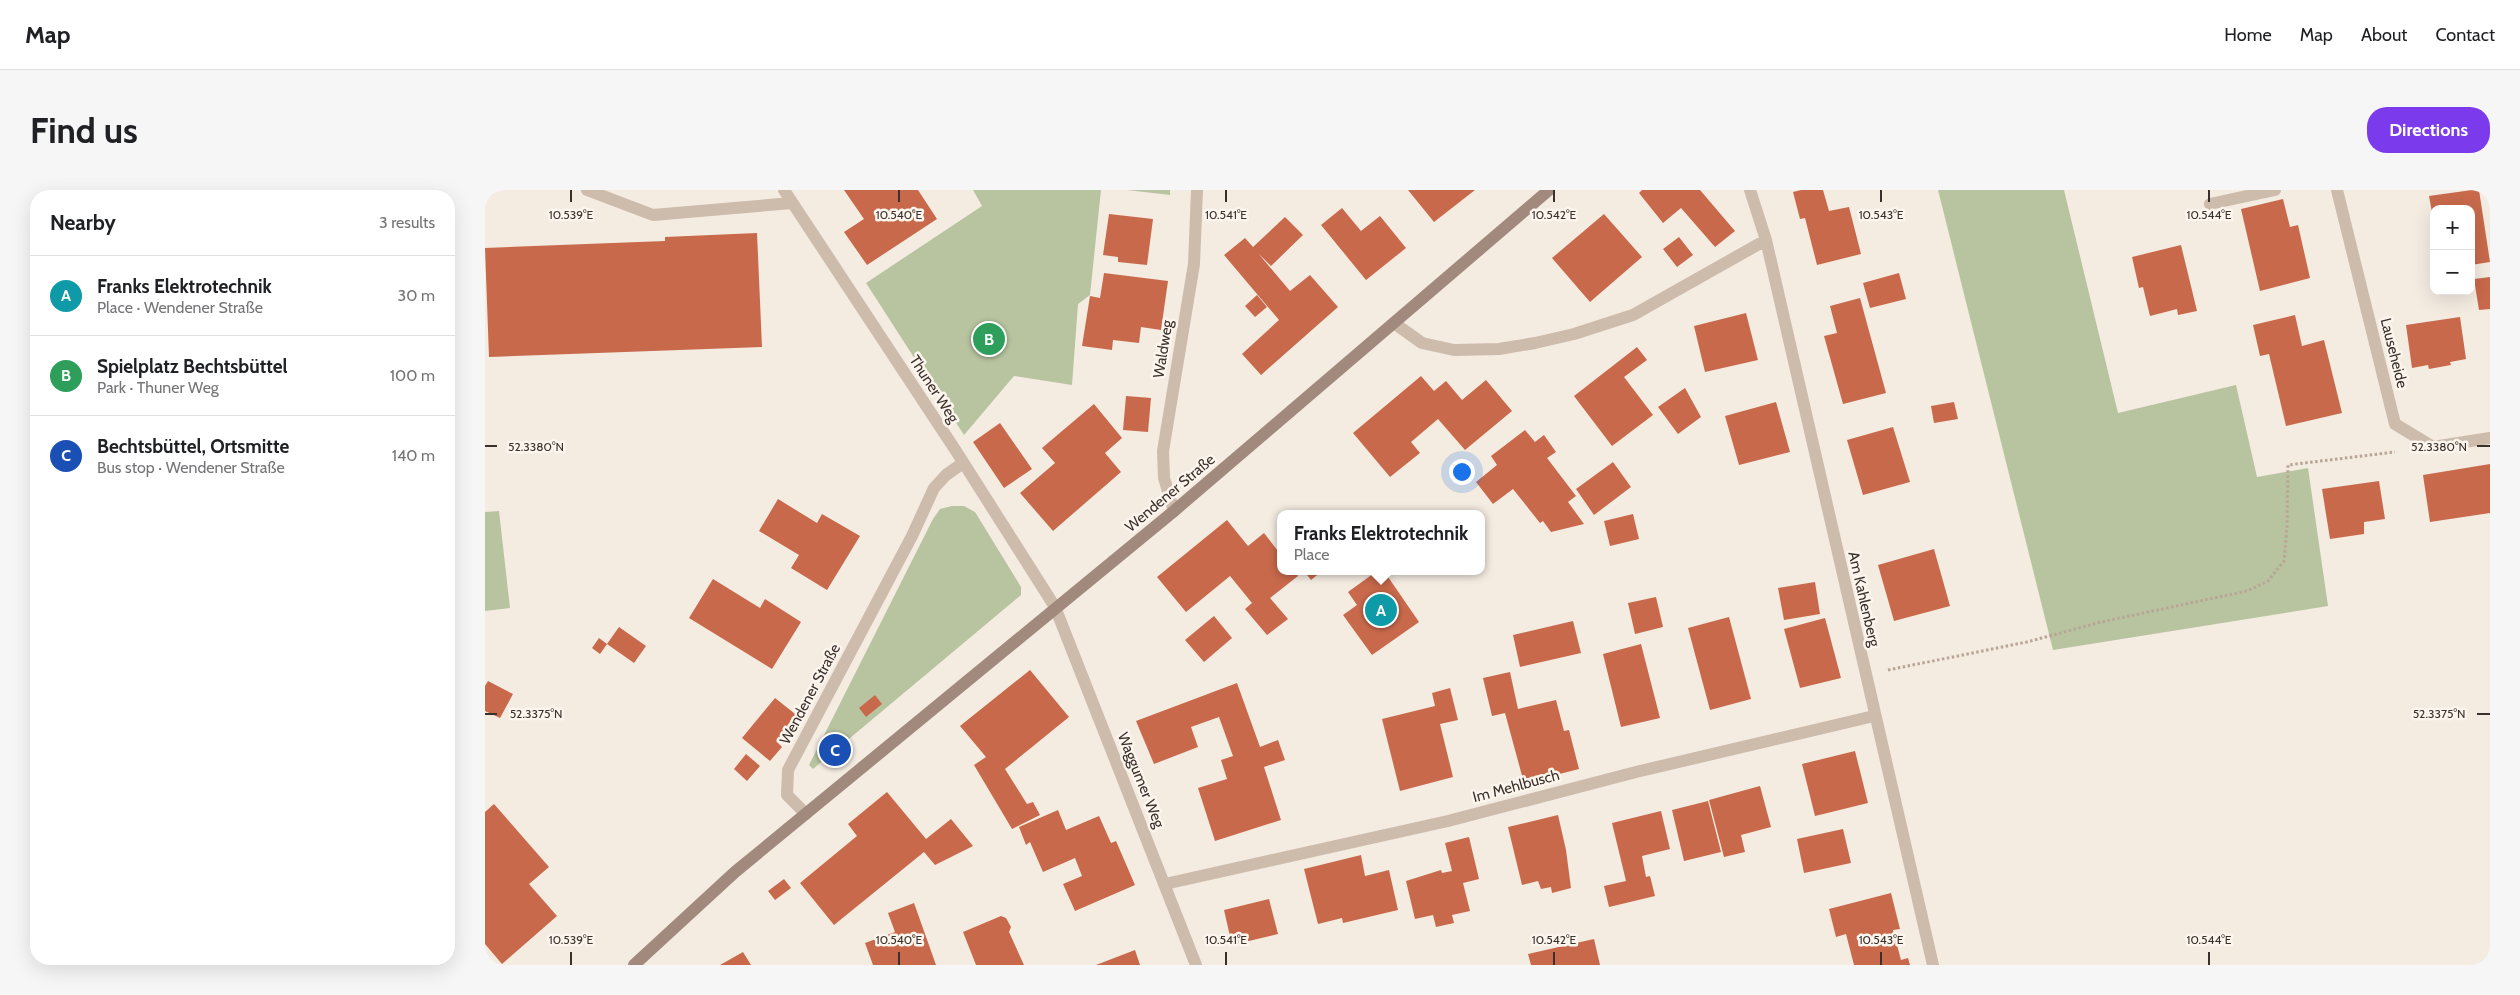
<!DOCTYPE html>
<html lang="en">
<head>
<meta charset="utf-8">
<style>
  body { margin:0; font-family:Cabin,sans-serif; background:#f6f6f6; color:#202124 }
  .controls { position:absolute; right:15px; top:15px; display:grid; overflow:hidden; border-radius:10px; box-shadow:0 5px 20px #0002 }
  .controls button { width:45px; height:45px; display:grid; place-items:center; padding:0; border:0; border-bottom:1px solid #e0e0e0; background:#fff; color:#202124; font:25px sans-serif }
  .you { position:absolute; left:976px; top:281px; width:18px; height:18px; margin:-12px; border:4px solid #fff; border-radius:50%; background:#1a73e8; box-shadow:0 0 0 8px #1a73e833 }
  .badge { display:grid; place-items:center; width:32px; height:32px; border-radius:50%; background:#7c3aed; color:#fff; font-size:16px; font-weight:700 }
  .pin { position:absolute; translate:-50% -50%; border:2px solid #fff; box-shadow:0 1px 5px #0006 }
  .popup { position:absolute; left:792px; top:320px; width:208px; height:65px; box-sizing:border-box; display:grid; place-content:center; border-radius:10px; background:#fff; filter:drop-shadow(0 1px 4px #0005); font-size:16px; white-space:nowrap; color:#757577 }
  .popup b { font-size:19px; color:#202124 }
  .popup::after { content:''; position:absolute; left:50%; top:100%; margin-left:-10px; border:10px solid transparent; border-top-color:#fff }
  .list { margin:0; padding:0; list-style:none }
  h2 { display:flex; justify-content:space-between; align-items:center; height:65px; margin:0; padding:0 20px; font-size:21px }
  h2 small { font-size:16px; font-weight:400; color:#757577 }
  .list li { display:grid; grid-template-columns:32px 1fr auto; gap:15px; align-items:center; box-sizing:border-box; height:80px; padding:0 20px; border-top:1px solid #e0e0e0 }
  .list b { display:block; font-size:19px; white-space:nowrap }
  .list p { margin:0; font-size:16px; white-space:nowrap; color:#757577 }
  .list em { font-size:16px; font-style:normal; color:#757577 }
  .map { position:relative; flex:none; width:2005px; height:775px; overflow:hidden; border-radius:20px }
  header { display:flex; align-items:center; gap:30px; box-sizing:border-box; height:70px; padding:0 25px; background:#fff; border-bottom:1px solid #e0e0e0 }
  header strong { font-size:24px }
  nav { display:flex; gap:28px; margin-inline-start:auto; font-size:18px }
  .intro { display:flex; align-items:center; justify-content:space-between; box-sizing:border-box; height:120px; padding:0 30px }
  h1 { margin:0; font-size:35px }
  .button { padding:12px 22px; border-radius:20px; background:#7c3aed; color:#fff; font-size:18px; font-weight:700 }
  main { display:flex; gap:30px; padding:0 30px }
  aside { flex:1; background:#fff; border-radius:20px; box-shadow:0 5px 20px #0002 }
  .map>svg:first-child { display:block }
</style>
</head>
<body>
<header>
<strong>Map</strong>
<nav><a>Home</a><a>Map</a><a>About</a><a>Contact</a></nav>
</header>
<div class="intro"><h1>Find us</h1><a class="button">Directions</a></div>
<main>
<aside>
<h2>Nearby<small>3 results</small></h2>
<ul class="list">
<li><span class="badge" style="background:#0f9aa8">A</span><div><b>Franks Elektrotechnik</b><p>Place · Wendener Straße</p></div><em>30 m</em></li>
<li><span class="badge" style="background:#2e9e5b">B</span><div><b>Spielplatz Bechtsbüttel</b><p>Park · Thuner Weg</p></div><em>100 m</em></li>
<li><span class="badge" style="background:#1a4fb4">C</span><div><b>Bechtsbüttel, Ortsmitte</b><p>Bus stop · Wendener Straße</p></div><em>140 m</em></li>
</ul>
</aside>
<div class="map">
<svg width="2005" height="775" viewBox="0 0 2005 775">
  <rect width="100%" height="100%" fill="#f4ebe1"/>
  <path fill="#b8c4a0" d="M488,0H616L605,105L593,114L587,195L529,186L479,245L381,93L497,16Z
    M642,0H685V5Z
    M1453,0H1579L1633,223L1751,195L1772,287L1823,278L1843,416L1568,460Z
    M467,316H479L490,322L536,397V405L328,579L324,575L448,329L455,319Z
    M14,321L25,418L0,421V322Z"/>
  <path fill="#c8694b" d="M359,0H433L452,29L382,75L359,42L379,29Z
    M923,0H990L949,32Z
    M1157,0H1215L1250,41L1230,57L1196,18L1178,33L1154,3Z
    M1316,0H1338L1344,21L1364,17L1376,64L1332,75L1320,28L1315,29L1308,2Z
    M1987,0H1994L2005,72L1986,75V19H1949L1948,28L1944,6Z
    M1798,9L1805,37L1813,35L1825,88L1775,101L1756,19Z
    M857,18L876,41L895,26L921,58L881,90L836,35Z
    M624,24L668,29L662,75L633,72V67L618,65Z
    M1119,24L1157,67L1105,112L1067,68Z
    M800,27L818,45L786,76L773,63L805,101L825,85L853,117L776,185L757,164L794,130L739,65L760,48L768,57Z
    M272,43L277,157L4,167L0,58L180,51V47Z
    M1194,47L1208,65L1192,77L1178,59Z
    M1696,55L1712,121L1693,125L1692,119L1665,126L1658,97L1654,98L1647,67Z
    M619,83L683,91L676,140L656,137L654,153L628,150L627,160L597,156L605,106L615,108Z
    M1414,83L1421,109L1385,118L1378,93Z
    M2005,87V119L1994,120L1989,89Z
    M772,105L782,117L770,127L760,116Z
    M1375,108L1401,203L1358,214L1339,146L1352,143L1345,116Z
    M1261,123L1273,170L1220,182L1209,136Z
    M1810,125L1817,156L1839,150L1857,223L1801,236L1784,164L1775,166L1768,135Z
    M1975,127L1981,169L1965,172L1966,175L1944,179L1943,175L1927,178L1921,135Z
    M1152,157L1162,170L1139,187L1168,225L1127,256L1089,206Z
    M936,186L949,201L961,191L977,210L1001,190L1027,221L980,260L953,229L926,252L935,263L905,287L868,243Z
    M1200,198L1216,227L1193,244L1173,217Z
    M641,206L666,208L663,242L638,240Z
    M1291,212L1305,262L1254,275L1240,226Z
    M1469,212L1473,229L1449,233L1446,216Z
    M609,214L637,248L620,263L636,282L568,341L535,303L570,273L557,258Z
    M515,233L547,279L519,298L488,252Z
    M1408,237L1425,292L1378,305L1362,250Z
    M1040,240L1050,252L1059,245L1071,262L1062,268L1091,306L1083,312L1099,334L1066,342L1058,331L1055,333L1028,299L1008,314L991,292L1012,275L1006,266Z
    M1128,272L1146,297L1109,325L1091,299Z
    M2005,274V323L1945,332L1938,285Z
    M1894,291L1900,329L1879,332V344L1845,349L1837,299Z
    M293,309L332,333L337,324L375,346L342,400L306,378L314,365L274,341Z
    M1148,324L1154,349L1125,356L1119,331Z
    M742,330L763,356L779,343L796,365V381H809L813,386L785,408L803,429L782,445L760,419L767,413L745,386L701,422L672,387Z
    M1449,359L1465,416L1409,431L1393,375Z
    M819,381H837L826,390Z
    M892,381H899L934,432L887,465L858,425L872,415L863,402Z
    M228,389L275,418L280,409L316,432L287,479L204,428Z
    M1330,392L1335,424L1299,430L1293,398Z
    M1171,407L1178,437L1150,444L1143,413Z
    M729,426L747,448L719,472L700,450Z
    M1244,427L1266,509L1225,520L1203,438Z
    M1340,428L1356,488L1315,498L1299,439Z
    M1088,431L1096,463L1035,477L1028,445Z
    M134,437L161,456L149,473L122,454Z
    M114,448L122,454L115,464L107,458Z
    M1156,454L1175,528L1136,537L1118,464Z
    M545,480L584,527L520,579L542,614L548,612L555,625L527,639L489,575L501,567L475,536Z
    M1025,482L1033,519L1071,510L1079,541L1084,540L1094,579L1039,593L1020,523L1007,526L998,488Z
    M3,491L28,504L15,528L0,521V496Z
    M752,493L775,557L793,550L800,570L779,577L796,630L730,651L713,598L742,589L736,570L748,566L734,527L706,537L713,557L669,574L651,531Z
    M965,498L973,530L955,534L968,587L915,601L897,529L950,516L947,503Z
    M390,505L397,514L381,527L374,518Z
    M290,508L314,527L293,553L297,557L285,571L257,548Z
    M1370,561L1383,613L1330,626L1317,574Z
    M261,564L275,576L262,591L249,579Z
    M1275,596L1286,637L1256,645L1260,662L1239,667L1224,610Z
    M402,602L441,649L466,629L488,656L450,675L439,662L349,735L315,693L372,646L363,634Z
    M1223,611L1236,662L1199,671L1187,620Z
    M9,614L64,677L44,694L72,726L17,774L0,754V622Z
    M573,620L581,640L614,626L626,653L631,651L650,695L590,721L578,694L597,686L590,668L558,682L545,652L541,655L534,637Z
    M1176,621L1185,659L1157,666L1161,687L1165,686L1170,706L1124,717L1119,696L1141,691L1127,633Z
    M1073,625L1081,660L1086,698L1067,703L1066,697L1056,699L1053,691L1037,695L1023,637Z
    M1358,639L1366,673L1319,683L1312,649Z
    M984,647L994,689L978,693L985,721L967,725L969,733L951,737L948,725L930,729L921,691L956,680L957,683L967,681L960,653Z
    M876,665L880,686L904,680L913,720L858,733L857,728L833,734L819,679Z
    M299,689L306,698L290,710L283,701Z
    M1406,703L1415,739L1408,740L1416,770L1423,768L1425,775H1369L1361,744L1351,747L1344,719Z
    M784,709L793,744L747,755L739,720Z
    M429,713L451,775H388L380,753L410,742L403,723Z
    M516,726L521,728L526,737L524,742L539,775H491L478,742Z
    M1109,749L1115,775H1046L1043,764Z
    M650,760L655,775H611Z
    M258,762L266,775H235Z"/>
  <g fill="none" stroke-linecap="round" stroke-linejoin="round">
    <path stroke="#b9a596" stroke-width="3" stroke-dasharray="2.5 2.5" stroke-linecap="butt" d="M1403,480L1542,452L1616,432L1762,401L1783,391L1799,371L1802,337L1803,275L1910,262"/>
    <path stroke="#cdbbac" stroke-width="12" d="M102,0L168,25L307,13
      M1725,14L1790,0"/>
    <path stroke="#cdbbac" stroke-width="12" d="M299,0L471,261L570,417L711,775
      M1265,0L1281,50L1448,775
      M1852,0L1910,234L1948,257L2005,248
      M909,133L937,153L969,160L1014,159L1050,153L1089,144L1148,125L1281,50
      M689,321L679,288L678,261L709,74L712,0
      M321,624L302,605L303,580L427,346L449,298L461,285L478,273
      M680,694L963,631L1151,582L1389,526"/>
    <path stroke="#a18a7d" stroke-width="12" d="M149,775L250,682L689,321L1064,0"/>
  </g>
  <path fill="none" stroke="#3b302b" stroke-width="2" d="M86,0V12M414,0V12M741,0V12M1069,0V12M1396,0V12M1724,0V12M0,256H12M1992,256H2005M0,524H12M1992,524H2005M86,762V775M414,762V775M741,762V775M1069,762V775M1396,762V775M1724,762V775"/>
  <g text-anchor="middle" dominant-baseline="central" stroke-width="5" stroke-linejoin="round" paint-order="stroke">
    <g font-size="15" fill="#3b302b" stroke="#fbf5ee">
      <text transform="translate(678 159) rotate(-81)">Waldweg</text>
      <text transform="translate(1909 163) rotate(76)">Lauseheide</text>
      <text transform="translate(449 199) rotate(57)">Thuner Weg</text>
      <text transform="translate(685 303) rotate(-40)">Wendener Straße</text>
      <text transform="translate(1379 409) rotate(77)">Am Kahlenberg</text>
      <text transform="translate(325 504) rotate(-62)">Wendener Straße</text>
      <text transform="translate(656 590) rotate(68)">Waggumer Weg</text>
      <text transform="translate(1031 596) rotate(-15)">Im Mehlbusch</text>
    </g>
  </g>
  <g font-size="12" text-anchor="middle" fill="#3b302b" stroke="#fbf5ee" stroke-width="5" stroke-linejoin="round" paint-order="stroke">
    <text x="86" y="29">10.539°E</text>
    <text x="414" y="29">10.540°E</text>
    <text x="741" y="29">10.541°E</text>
    <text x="1069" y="29">10.542°E</text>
    <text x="1396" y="29">10.543°E</text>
    <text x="1724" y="29">10.544°E</text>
    <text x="51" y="261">52.3380°N</text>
    <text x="1954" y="261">52.3380°N</text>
    <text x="51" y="528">52.3375°N</text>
    <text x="1954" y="528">52.3375°N</text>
    <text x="86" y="754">10.539°E</text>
    <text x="414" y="754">10.540°E</text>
    <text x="741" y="754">10.541°E</text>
    <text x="1069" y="754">10.542°E</text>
    <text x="1396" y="754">10.543°E</text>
    <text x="1724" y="754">10.544°E</text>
  </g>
</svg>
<div class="controls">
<button>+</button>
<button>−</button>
</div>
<div class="you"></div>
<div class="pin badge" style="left:896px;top:420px;background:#0f9aa8">A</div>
<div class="popup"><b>Franks Elektrotechnik</b>Place</div>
<div class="pin badge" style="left:504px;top:149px;background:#2e9e5b">B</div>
<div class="pin badge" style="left:350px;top:560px;background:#1a4fb4">C</div>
</div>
</main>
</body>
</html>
